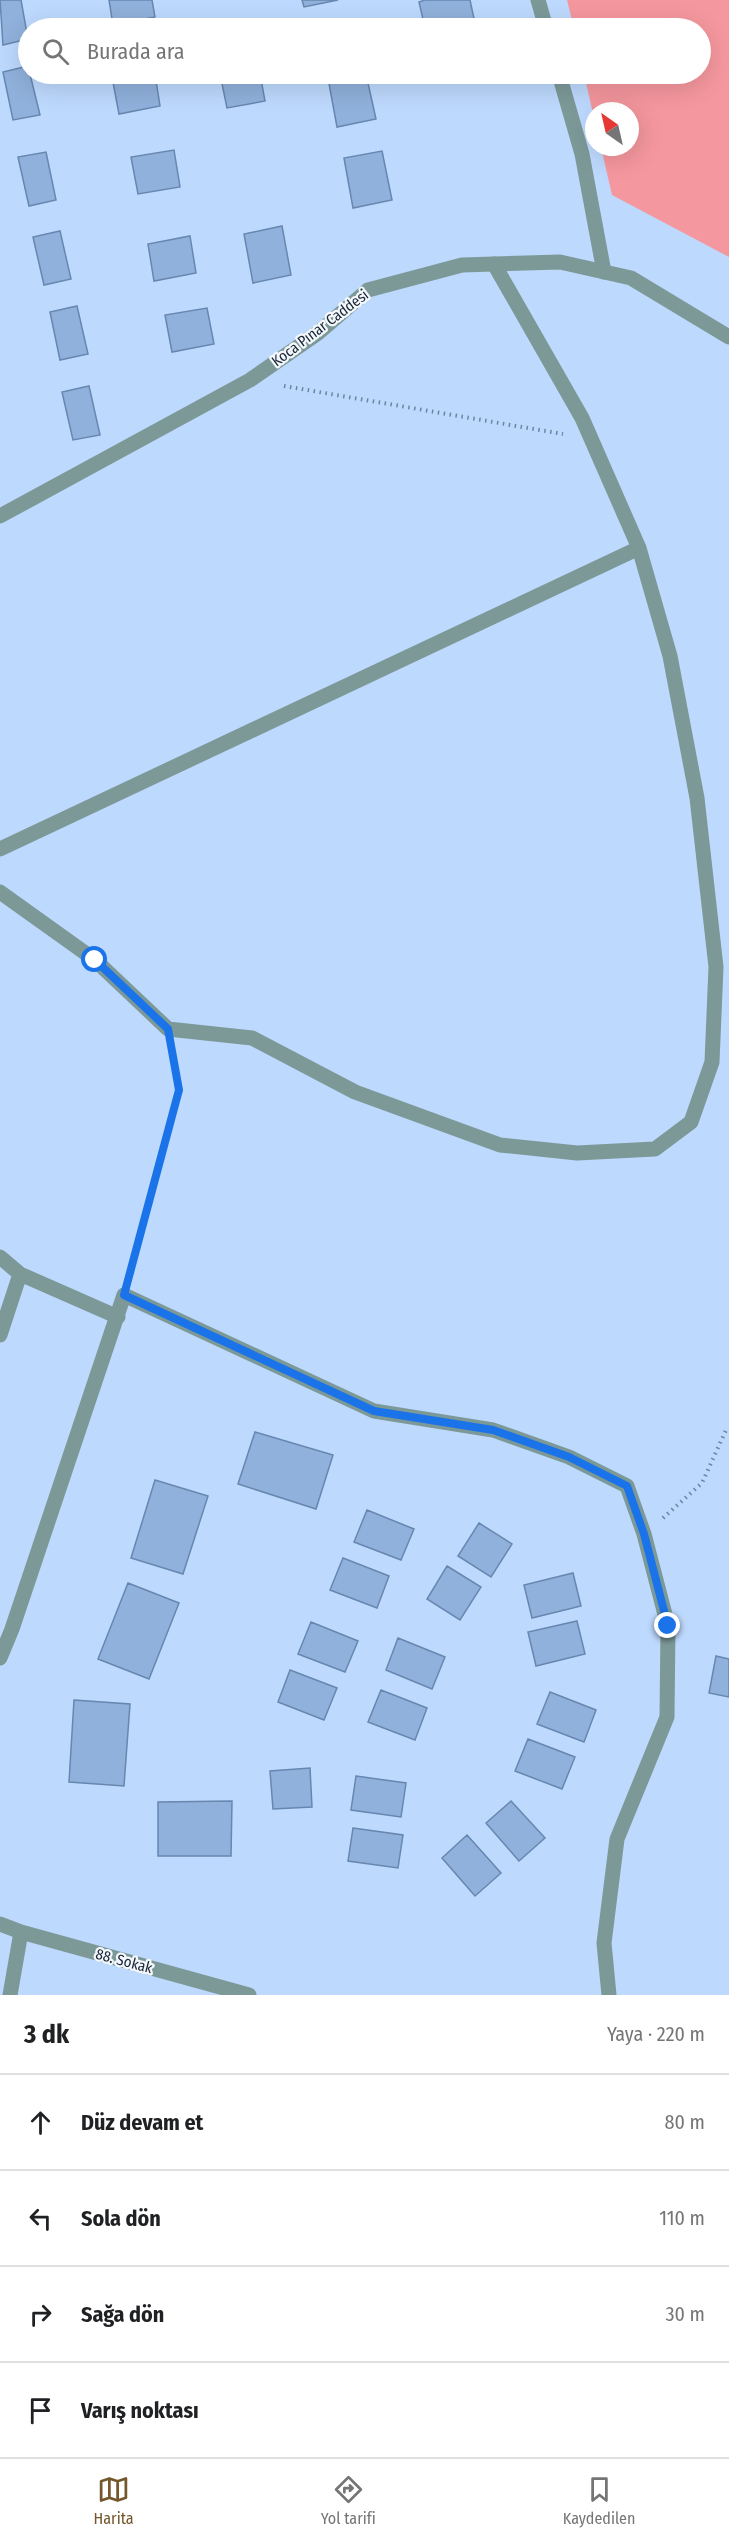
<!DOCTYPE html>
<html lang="tr">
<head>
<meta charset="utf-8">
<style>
  body { margin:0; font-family:"Fira Sans Condensed",sans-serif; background:#f6f6f6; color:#202124 }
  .compass { position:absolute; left:585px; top:102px; width:54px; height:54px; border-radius:50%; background:#fff; box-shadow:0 6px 24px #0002; rotate:326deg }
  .stop { position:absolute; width:18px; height:18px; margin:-14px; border:4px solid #1a73e8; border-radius:50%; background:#fff }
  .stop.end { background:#1a73e8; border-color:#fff; box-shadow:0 2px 6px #0008 }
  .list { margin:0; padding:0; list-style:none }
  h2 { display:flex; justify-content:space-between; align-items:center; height:78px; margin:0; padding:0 24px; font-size:26px }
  h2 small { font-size:20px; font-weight:400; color:#757577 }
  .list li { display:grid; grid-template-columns:39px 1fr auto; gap:18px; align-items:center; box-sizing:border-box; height:96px; padding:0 24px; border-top:2px solid #e0e0e0 }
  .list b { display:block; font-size:22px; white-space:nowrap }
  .list em { font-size:20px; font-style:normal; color:#757577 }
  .icon { flex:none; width:33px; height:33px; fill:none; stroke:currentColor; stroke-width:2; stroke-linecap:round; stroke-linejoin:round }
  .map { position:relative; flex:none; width:729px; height:1995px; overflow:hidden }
  .search { position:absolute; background:#fff; box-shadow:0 6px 24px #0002; left:18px; right:18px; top:18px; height:66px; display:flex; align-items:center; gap:15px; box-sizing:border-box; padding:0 21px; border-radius:33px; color:#757577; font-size:22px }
  .sheet { height:462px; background:#fff }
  nav { display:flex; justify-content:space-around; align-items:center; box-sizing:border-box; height:84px; border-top:2px solid #e0e0e0; background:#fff; font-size:16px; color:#757577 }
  nav a { display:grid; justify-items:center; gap:3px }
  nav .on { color:#75572c }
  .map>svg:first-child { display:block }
</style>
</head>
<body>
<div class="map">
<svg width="729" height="1995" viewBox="0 0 729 1995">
  <rect width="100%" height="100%" fill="#bdd9fd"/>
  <path fill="#f5979e" d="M567,0H729V257L612,195L601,147H630V111H594V118L584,74H700V28H574Z"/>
  <path fill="#90b1dc" stroke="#6787b0" stroke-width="1.5" d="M0,0H21L28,39L3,45Z
    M109,0H152L155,17L113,25Z
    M302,0H338L304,7Z
    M425,0H470L476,28H425L419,2Z
    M28,66L40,115L13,120L3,72Z
    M130,74H155L160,106L119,114L112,77Z
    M220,74H260L265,101L227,108Z
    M351,74H366L376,119L337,127L328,78Z
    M174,150L180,187L138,194L131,157Z
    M382,151L392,200L353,208L344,158Z
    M46,152L56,200L29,206L18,157Z
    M282,226L291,275L253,283L244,234Z
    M60,231L71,279L44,285L33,237Z
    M190,236L196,273L154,281L148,244Z
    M77,306L88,354L60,360L50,312Z
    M207,308L214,344L172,352L165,315Z
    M89,386L100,435L73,440L62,392Z
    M255,1432L333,1455L316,1509L238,1484Z
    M155,1480L208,1496L183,1574L131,1558Z
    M367,1510L414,1529L401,1560L354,1542Z
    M479,1523L512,1544L491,1577L458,1556Z
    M343,1558L389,1576L377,1608L330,1590Z
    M447,1566L481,1587L460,1620L427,1599Z
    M573,1573L581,1606L532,1618L524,1585Z
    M128,1583L179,1603L149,1679L98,1659Z
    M577,1621L585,1654L536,1666L528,1632Z
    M311,1622L358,1641L345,1672L298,1654Z
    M398,1638L445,1657L432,1689L386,1670Z
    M716,1656L729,1659V1697L709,1693Z
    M290,1670L337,1688L324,1720L278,1702Z
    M381,1690L427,1708L415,1740L368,1722Z
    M550,1692L596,1710L584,1742L537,1724Z
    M74,1700L130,1704L124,1786L69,1782Z
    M528,1739L575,1757L562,1789L515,1771Z
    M310,1768L312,1807L273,1809L270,1771Z
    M356,1776L406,1783L401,1817L351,1810Z
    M232,1801L231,1856H158V1802Z
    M511,1801L545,1838L519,1861L486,1823Z
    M353,1828L403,1835L398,1868L348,1861Z
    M467,1835L501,1873L475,1896L442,1858Z"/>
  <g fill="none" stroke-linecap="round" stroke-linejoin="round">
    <path stroke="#6f849f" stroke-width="4" stroke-dasharray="1.5 4.5" stroke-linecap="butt" d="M284,386L563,434
      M129,1274L179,1090L172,1054
      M663,1518L702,1483L726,1430L729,1429"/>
    <path stroke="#7c9998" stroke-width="15" d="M538,0L546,28
      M559,74L582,154L604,272
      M0,849L639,548
      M0,892L95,960L168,1029L252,1038L355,1092L500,1145L577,1153L655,1149L691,1122L712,1062L716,967L697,798L670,656L639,548L582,418L494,264
      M0,1257L20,1274L118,1317
      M0,1335L20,1274
      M0,1658L12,1629L124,1295L374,1411L493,1430L569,1457L627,1486L644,1534L668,1626L667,1717L617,1839L604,1943L609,1995
      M0,1924L21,1932L249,1995
      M10,1995L21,1932"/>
    <path stroke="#7c9998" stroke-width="15" d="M0,516L250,380L318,333L368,290L462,265L560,262L631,278L729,337"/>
  </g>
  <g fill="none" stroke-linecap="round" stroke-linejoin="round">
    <path stroke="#1a73e8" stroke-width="8" d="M95,960L168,1029L179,1090L124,1295L374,1411L493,1430L569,1457L627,1486L644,1534L668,1626"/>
  </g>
  <g text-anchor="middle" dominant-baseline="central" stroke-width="4.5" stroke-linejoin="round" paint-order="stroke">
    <g font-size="15" fill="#182536" stroke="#f4f8fc">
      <text transform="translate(320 328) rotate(-37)">Koca Pınar Caddesi</text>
      <text transform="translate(124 1961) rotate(15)">88. Sokak</text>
    </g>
  </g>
</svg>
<svg class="compass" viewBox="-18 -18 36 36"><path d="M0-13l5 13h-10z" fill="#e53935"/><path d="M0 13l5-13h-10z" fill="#757577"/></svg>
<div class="stop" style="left:95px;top:960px"></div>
<div class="stop end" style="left:668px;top:1626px"></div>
<div class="search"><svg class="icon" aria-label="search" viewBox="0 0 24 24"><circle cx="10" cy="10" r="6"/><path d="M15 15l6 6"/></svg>Burada ara</div>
</div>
<section class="sheet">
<h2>3 dk<small>Yaya · 220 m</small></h2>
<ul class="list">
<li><svg class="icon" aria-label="ahead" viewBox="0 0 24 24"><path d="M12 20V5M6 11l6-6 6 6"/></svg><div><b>Düz devam et</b></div><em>80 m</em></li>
<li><svg class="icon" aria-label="left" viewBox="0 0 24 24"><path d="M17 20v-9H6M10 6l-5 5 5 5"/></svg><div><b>Sola dön</b></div><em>110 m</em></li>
<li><svg class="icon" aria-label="right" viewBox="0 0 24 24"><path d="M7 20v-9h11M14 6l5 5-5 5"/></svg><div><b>Sağa dön</b></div><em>30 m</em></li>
<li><svg class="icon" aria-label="arrive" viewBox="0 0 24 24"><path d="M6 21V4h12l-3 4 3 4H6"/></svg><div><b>Varış noktası</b></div></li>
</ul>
</section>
<nav>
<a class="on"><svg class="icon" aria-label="map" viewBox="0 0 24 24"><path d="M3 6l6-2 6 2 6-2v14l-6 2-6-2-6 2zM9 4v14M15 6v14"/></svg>Harita</a>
<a><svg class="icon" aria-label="directions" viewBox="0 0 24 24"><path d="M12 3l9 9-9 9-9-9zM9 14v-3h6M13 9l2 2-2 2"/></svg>Yol tarifi</a>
<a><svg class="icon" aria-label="saved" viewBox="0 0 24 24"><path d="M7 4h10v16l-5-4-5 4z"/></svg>Kaydedilen</a>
</nav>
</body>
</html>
